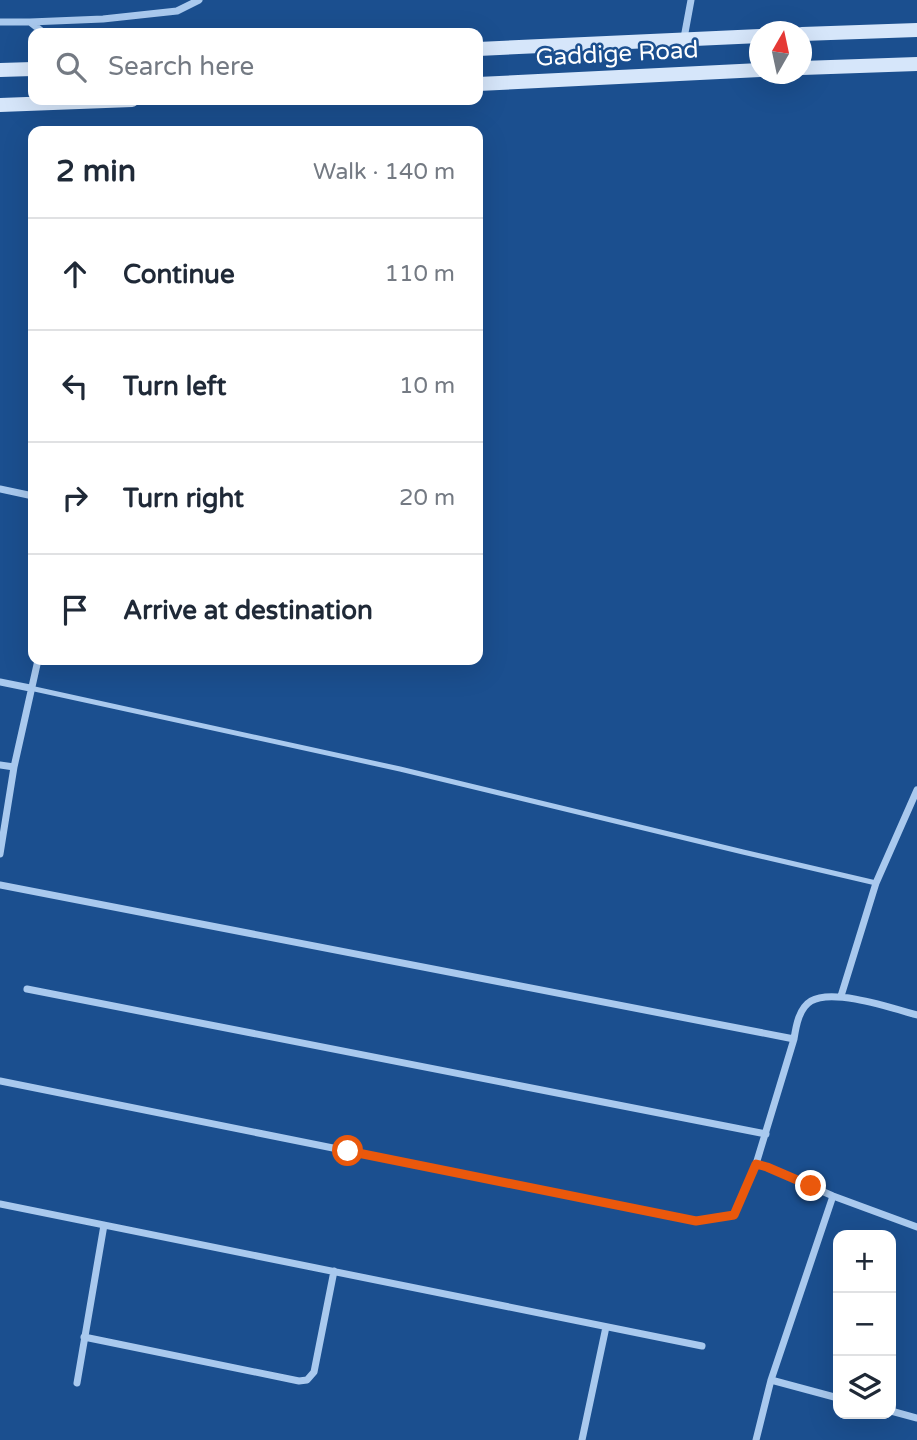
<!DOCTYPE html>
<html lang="en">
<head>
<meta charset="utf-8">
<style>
  body { margin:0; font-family:"Varela Round",sans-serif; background:#f2f2f3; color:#1f2937 }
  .controls { position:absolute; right:21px; bottom:21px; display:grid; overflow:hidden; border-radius:14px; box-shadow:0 7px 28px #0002 }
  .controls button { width:63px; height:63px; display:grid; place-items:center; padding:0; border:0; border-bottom:2px solid #e0e1e3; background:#fff; color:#1f2937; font:35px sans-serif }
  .compass { position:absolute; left:749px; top:21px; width:63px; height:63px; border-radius:50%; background:#fff; box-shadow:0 7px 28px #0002; rotate:9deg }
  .stop { position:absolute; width:21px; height:21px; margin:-16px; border:5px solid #ea580c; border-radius:50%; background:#fff }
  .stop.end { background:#ea580c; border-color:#fff; box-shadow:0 2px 7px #0008 }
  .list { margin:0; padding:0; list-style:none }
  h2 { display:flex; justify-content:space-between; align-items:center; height:91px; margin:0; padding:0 28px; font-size:30px }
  h2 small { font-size:23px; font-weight:400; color:#747a83 }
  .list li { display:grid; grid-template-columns:46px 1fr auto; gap:21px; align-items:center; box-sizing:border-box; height:112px; padding:0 28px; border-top:2px solid #e0e1e3 }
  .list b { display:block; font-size:26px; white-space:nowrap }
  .list em { font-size:23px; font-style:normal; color:#747a83 }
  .icon { flex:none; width:38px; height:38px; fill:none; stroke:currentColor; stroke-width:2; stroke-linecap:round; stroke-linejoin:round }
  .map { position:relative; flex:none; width:917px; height:1440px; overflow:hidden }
  .search { position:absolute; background:#fff; box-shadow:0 7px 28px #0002; left:28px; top:28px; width:455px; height:77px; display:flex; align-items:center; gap:18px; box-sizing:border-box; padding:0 24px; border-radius:14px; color:#747a83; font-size:26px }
  .panel { position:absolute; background:#fff; box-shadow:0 7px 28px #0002; left:28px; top:126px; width:455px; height:539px; border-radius:14px }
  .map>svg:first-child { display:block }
</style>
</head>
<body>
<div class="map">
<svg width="917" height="1440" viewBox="0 0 917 1440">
  <rect width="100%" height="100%" fill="#1b4f8f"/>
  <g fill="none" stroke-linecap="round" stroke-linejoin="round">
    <path stroke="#a9c9ee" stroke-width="5" d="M30,688L400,769L743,852L876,883"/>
    <path stroke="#a9c9ee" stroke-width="7" d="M0,22H30L44,33
      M30,22L103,19L177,11L199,0
      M684,38L691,0
      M0,489L33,496
      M0,682L30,688
      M0,765L14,767
      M0,854L14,767L38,660
      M0,885L794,1039
      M27,989L766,1134
      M841,996L876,883L917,790
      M0,1081L696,1221L734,1215L756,1164L767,1167L833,1196L917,1227
      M756,1164L794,1039C796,1026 799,1008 811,1001C833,988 892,1008 917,1015
      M0,1204L702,1346
      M84,1337L299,1381L307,1380L314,1372L334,1271
      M771,1380L838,1398
      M77,1383L104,1225
      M891,1411L917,1418
      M582,1440L606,1327
      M756,1440L771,1380L833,1196"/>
    <path stroke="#d6e6fa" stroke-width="14" d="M802,34L917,30
      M478,49L760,36
      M802,68L917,64
      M0,70L33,69
      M478,84L760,70
      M0,105L132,100"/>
  </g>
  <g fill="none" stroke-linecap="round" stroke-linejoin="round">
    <path stroke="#ea580c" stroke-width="9" d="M348,1151L696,1221L734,1215L756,1164L767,1167L811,1186"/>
  </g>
  <g text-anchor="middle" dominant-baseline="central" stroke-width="5" stroke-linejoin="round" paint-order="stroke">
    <g font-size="24" fill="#fff" stroke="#1b4f8f">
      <text transform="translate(617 54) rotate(-3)">Gaddige Road</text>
    </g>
  </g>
</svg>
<div class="controls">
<button>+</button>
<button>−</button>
<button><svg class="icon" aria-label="layers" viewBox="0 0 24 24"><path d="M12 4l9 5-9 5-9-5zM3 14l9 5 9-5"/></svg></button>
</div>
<svg class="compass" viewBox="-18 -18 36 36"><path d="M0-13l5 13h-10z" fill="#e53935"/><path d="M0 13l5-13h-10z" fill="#747a83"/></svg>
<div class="stop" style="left:348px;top:1151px"></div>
<div class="stop end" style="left:811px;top:1186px"></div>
<div class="search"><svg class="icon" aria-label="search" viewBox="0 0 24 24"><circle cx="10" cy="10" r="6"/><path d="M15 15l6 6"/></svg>Search here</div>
<section class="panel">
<h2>2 min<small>Walk · 140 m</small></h2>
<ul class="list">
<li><svg class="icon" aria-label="ahead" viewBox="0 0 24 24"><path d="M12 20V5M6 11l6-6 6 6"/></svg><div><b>Continue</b></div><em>110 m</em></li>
<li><svg class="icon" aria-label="left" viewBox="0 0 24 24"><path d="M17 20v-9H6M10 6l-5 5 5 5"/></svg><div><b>Turn left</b></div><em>10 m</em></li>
<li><svg class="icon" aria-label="right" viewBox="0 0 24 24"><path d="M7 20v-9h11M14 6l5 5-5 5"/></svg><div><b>Turn right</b></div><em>20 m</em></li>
<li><svg class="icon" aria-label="arrive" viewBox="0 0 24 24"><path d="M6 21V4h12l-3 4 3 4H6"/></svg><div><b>Arrive at destination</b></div></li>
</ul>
</section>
</div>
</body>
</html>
